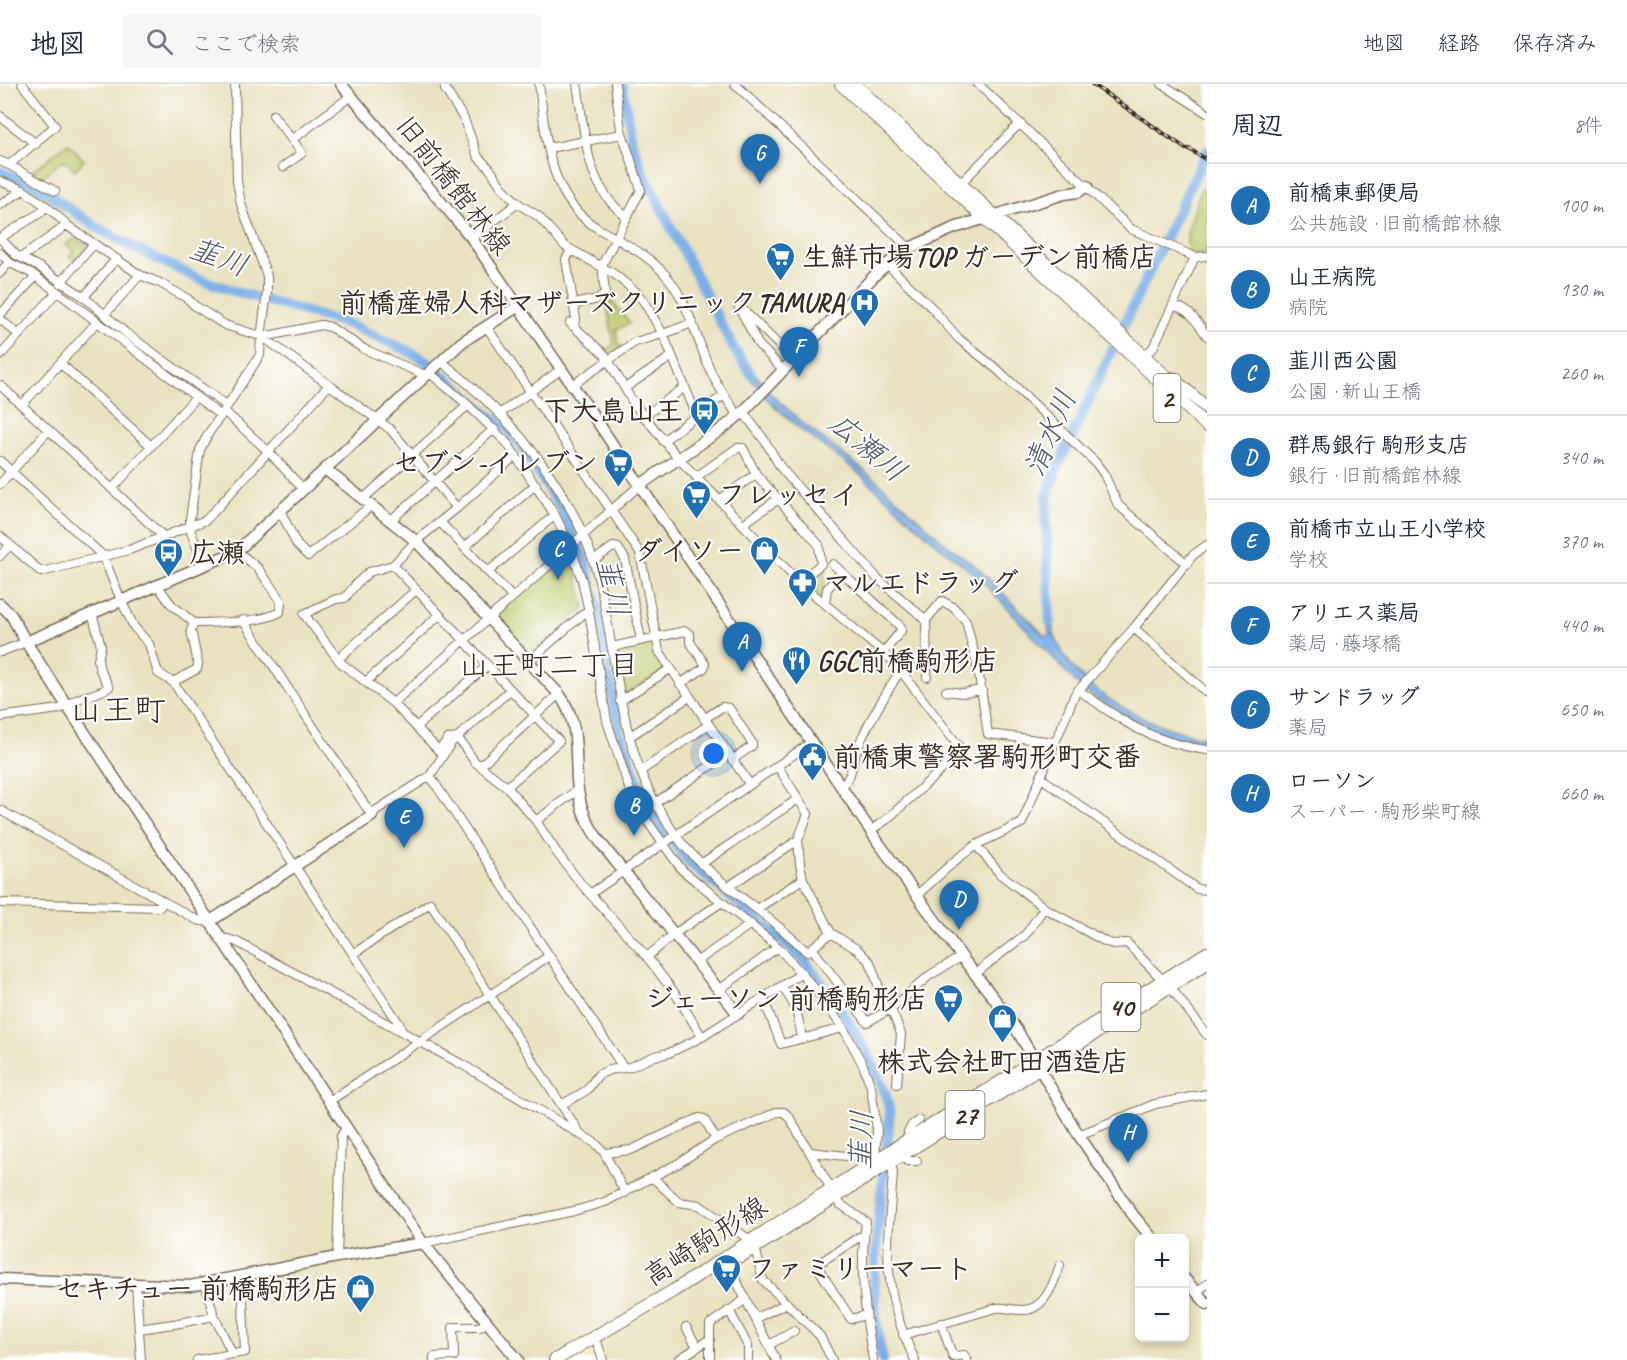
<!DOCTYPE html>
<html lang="ja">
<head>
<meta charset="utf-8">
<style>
  body { margin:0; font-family:Caveat,"Klee One",sans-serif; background:#f6f6f7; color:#1f2937 }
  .controls { position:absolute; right:18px; bottom:18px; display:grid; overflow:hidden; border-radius:9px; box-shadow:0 3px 9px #0003 }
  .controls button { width:54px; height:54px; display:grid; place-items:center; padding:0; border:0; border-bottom:2px solid #e0e1e3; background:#fff; color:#1f2937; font:30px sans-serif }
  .you { position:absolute; left:714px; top:670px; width:21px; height:21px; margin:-15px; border:4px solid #fff; border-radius:50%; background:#1a73e8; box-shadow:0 0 0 9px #1a73e833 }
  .badge { display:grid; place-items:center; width:39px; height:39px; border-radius:50%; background:#1f6fb2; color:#fff; font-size:20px; font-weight:700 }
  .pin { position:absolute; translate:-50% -50px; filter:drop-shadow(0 2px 3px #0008) }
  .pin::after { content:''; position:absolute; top:32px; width:21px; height:18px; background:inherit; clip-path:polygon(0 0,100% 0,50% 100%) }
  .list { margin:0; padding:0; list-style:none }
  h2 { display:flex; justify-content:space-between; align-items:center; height:78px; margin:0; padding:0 24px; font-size:26px }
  h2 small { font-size:20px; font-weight:400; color:#747a83 }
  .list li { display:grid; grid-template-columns:39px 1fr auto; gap:18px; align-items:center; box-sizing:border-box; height:84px; padding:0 24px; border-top:2px solid #e0e1e3 }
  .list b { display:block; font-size:22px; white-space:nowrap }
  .list p { margin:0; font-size:20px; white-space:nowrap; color:#747a83 }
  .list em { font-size:20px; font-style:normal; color:#747a83 }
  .icon { flex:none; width:33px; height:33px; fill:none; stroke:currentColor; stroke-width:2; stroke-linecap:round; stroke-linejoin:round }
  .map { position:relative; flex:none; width:1207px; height:1276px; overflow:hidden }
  header { display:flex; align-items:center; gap:36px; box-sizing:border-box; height:84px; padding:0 30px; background:#fff; border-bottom:2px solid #e0e1e3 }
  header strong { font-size:28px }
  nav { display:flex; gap:33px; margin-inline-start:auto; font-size:21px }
  .search { width:420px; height:54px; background:#f6f6f7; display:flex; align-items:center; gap:15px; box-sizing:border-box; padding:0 21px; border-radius:9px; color:#747a83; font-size:22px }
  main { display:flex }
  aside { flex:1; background:#fff }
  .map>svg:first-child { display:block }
</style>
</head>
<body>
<header>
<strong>地図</strong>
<div class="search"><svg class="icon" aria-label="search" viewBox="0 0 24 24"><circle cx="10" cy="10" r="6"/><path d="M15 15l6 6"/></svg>ここで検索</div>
<nav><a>地図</a><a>経路</a><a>保存済み</a></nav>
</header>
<main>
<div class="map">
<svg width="1207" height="1276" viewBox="0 0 1207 1276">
  <rect width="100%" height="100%" fill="#fff"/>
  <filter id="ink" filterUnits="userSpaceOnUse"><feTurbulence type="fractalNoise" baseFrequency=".0167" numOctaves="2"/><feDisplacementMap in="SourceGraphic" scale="12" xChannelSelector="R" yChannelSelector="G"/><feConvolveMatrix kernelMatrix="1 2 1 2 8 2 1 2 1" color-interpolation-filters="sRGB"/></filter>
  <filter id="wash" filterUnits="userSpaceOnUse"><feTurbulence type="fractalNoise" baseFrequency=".008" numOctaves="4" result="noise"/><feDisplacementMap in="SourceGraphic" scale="24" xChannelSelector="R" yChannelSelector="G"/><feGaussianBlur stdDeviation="1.35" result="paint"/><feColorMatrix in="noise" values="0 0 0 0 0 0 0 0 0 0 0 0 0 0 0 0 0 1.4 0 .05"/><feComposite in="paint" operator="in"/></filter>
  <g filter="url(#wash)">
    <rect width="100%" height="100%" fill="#e9e1bf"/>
    <path fill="#bcc96a" stroke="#7c7a44" stroke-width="1.5" d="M68,59L84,76L75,86L63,76L39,95L30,89Z
      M1201,105H1207V170L1196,171L1187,167V149Z
      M75,155L88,162L75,178L69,172L73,167L66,160Z
      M610,215L630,239L616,246L619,261L623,263L612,271H607L605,267L614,260L606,216Z
      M567,469L571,470L585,524L533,570H529L497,535L496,531Z
      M825,481L824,512L821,513L805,499V496Z
      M653,557L666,582L665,586L625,612L622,610L615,567L617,564Z"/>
    <path fill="#79aee7" stroke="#5a6c82" stroke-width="1.5" d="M740,278H745L772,311L803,339L876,396L946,460L978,484L1046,553L1049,550L1047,530L1050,523C1053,534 1051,545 1056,555C1079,611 1151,643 1207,654V663L1168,653L1141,641L1084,607L979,494L938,461L855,386L800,345L768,316L741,283Z"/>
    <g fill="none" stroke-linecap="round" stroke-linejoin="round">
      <path stroke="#79aee7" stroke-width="10" d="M622,0L632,59L643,89L733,263L751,290
        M0,87L46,108L96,143L136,165L197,194L234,207L348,240L408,267L425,276L509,347L522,363L562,426L584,474L595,515L619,647L644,716L662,745L691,780L780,854L806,879L823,901L844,931L865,965L886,1011L890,1029C884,1107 863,1200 883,1276
        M1123,243L1207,67
        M1050,538L1046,434L1048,410L1056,387L1112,266"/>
    </g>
  </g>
  <g filter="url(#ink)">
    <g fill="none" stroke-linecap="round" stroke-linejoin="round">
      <defs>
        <path id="street" d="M539,0C546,52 548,116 599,145C625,160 650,171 669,195C691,223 698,262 714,294C721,307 730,320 738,332
          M577,0C585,46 584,103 627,133
          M735,0L908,163
          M978,0L1131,145L1195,173L1207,172
          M1162,0L1207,29
          M445,5L464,35L478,73L490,85L501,102L517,119L538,132L565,162L614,190L636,208L644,218L663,250L697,332
          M273,31L302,69L283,83
          M0,32L36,60
          M293,55L351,12
          M549,64L622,50
          M0,77L9,81L55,42L22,0
          M9,81L55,107
          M0,97L23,106L46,122L72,145L140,191L160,199L188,215L195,222L225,241L263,253L321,241L330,243L364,265L425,291H432L468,321L507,359L555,431L570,462L582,496L589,528L607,637L629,704L645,734L682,786L778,863L822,913L846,949L863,981L871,1003L877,1046L875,1073L878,1077
          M961,99L1020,39
          M0,121L23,106
          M0,154L16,171L39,183L84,213L127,250L227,322
          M0,154L40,129L46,122
          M471,154L518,119
          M571,167L566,175L576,235L573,242
          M0,169L10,179L31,189L67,215L220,331
          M22,173L67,141
          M887,180L932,224L959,255L999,287L1096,379L1104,390L1118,421L1187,480
          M0,189L9,178
          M60,199L94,160
          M84,213L116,175
          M574,220L598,215L605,209L603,190V179L641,106L621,46L615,0
          M738,221L758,260L783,286
          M1173,222C1190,224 1198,240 1207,252
          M743,226L793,275
          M105,230L140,191
          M0,231L35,193
          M0,235L19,251
          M570,239L605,271L634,320L679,375L799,498L894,578L960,664V669L886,736L871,746
          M486,242L640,469L659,567L750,701
          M263,253L390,345L457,424
          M0,272L56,209
          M1144,272L1153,264L1195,173
          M441,277C500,324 552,380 583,450C599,485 605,523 611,560C621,614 628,671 656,720C665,735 675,753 687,765C723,804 770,831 807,868L831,849
          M60,279L151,362
          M0,301L164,453
          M571,302L635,258L666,249L692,239
          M625,304L672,272
          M22,321L97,238
          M224,327L269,368L303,405
          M743,328L765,357L781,384L877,494L926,536L942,517L953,523L966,537L978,585L988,650L1054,658
          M501,329L560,286
          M643,333L685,303
          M663,357L724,311
          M0,377L103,472L121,516L134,543L149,560L158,589L173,598L400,941L402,948
          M696,393L737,364H743L756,390L819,461L821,480L799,498
          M0,400L48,347
          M112,405L196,313
          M363,415L468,321
          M719,416L756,390
          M280,426L297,461L308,472L371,422
          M390,437L494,345
          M440,438L512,513
          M743,440L778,415
          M0,452L41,488L129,466L206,436L328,302
          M465,463L536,400
          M0,472L10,461
          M593,477L613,463L618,464L625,475L641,556
          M833,480L901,543V547L883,569
          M204,481L191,448L190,435L200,366L208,350L224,327L260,271L261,253L267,209V192L241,120L237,97L235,0
          M393,481L559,657L507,703
          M488,488L555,431
          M157,501L171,520L194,539C219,538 258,540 280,528L281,517L258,484L237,467
          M825,519L827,505L841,488
          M243,536L372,732L375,727L430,692L451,659L510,606
          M926,536L927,593
          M1134,544L1207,609
          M612,563L685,547L690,550V558L705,580L704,584L680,600
          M0,568L26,558
          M338,575L416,506
          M529,577L589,525
          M367,597L439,531
          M173,598L197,585L198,580L191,546L194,539
          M1078,606C1091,614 1103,624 1116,632C1143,650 1176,662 1207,666
          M946,607L963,609L982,606
          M620,617L670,585
          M393,619L640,401
          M0,633L59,625C66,623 70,618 76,616C87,611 99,610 109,603L100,586L98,576L101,562L92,529
          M704,635L722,623L729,624L752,659V662L732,676
          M417,642L488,581
          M629,653L689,613
          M458,654L448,655L439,667L393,619L341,579L304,530L336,515L345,514L356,500L369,488L393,481L416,457L457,424L516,371
          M458,654L475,678L507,703L536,737L557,769L582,801L647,873L677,912L702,953
          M480,682L559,610
          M778,683L808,730L798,756L800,780L803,795L831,849L858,866L870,878L879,903L891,925L901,950L897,1000
          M641,687L708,641
          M430,692L623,983
          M1040,693L1197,805L1207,806
          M842,702C852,694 852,679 856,668C867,639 884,614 899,588
          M655,719L728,670
          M0,726L197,836L209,838
          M536,737L577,706
          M976,761L1000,790L1046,825L1106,858L1113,860L1127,859L1174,908L1207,951
          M701,780L798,715
          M728,803L798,756
          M590,810L812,658
          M917,811L957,775L976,761L1022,739L1075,610L1134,544L1193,471L1207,461
          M0,819L160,823L163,818
          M758,824L803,795
          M220,855H228L237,858L463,981L595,1059L604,1068L625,1109
          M812,864L867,938L891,925L930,891L961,873
          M353,870L430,819L581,1051
          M647,873L674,850L722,818
          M696,878L751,840
          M975,890L1026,850L1044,824
          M782,903C796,919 799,935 802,955
          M719,906L778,863
          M764,916L781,960L843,944
          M328,1018L549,872
          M563,1020L587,1006L598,991L609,986L630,983L655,972L669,969L702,953L802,889
          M1078,1050L1084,1049L1155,1020L1207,1010
          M910,1055L908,1048L912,1041L919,1036
          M810,1068L846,1072L875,1070
          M605,1069L631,1066L699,1034L704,1035L716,1055
          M900,1070L907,1077H917
          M890,1078L893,1088C891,1123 885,1160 890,1196C893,1224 903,1251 915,1276
          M652,1093L679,1118L699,1121L750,1156
          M864,1152L859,1153L821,1178L818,1184L851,1235L866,1231
          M423,1159L574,1127L605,1118L679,1079L714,1056L777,1028H784L789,1033L840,1120L866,1138C859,1183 865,1230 873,1275
          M755,1163L763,1196L820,1252L832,1276
          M337,1173L341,1052L346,1044
          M725,1174L776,1276
          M205,1199L214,1232L232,1269
          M136,1201L141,1276
          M1197,1208L1207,1200
          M729,1226L748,1262V1276
          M756,1234L787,1219
          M941,1239L953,1273L964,1271L967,1276
          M686,1243L697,1263
          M139,1245L180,1239L214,1232
          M903,1251L996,1224C1005,1223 1012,1226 1021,1226C1044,1228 1054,1199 1060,1181
          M598,1261L603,1276
          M769,1261L794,1247
          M197,1276L245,1268L242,1191
          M434,1276V1273L454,1272L453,1243H480L487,1238
          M678,1276L710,1255
          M710,1276V1240L746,1215"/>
        <path id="secondary" d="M341,0L470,152L601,343L878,758L964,876L996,917L1018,948L1078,1050L1133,1131L1152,1154
          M325,385L416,457L559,610C588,649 567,690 585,732C595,756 617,778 633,799C668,843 703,886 738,930
          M640,401L722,345L743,328L878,188L903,167L954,144L1064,110L1078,108L1087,102
          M0,520L11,531L26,558L67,622L423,1159L518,1276
          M26,558L237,467L462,258L517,223
          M209,838L372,732
          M1184,1194L1207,1220
          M0,1195L190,1202L337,1173L423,1159"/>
        <path id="primary" d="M841,0L1207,342
          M854,0L1177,303
          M1172,294L1207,324
          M741,1172L1207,879
          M555,1276L673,1207L892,1066L1207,869"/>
      </defs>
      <use href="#street" stroke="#786a56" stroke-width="10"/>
      <use href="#secondary" stroke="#786a56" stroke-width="13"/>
      <use href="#primary" stroke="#786a56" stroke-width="14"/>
      <use href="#street" stroke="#fff" stroke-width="8"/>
      <use href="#secondary" stroke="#fff" stroke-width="10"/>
      <use href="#primary" stroke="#fff" stroke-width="12"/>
      <defs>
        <path id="rail" d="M1092,0L1186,65H1189L1207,76"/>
      </defs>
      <use href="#rail" stroke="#3b2a1e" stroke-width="4"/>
      <use href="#rail" stroke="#fff" stroke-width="1.5" stroke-dasharray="4.5" stroke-linecap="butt"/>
    </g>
  </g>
  <defs>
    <symbol id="supermarket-pin" viewBox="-11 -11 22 30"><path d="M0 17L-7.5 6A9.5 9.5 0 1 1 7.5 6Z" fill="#1f6fb2" stroke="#fff"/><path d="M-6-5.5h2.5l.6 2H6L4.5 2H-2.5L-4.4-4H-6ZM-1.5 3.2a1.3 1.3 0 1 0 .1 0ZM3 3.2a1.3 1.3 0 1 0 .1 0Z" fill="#fff"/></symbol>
    <symbol id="hospital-pin" viewBox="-11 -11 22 30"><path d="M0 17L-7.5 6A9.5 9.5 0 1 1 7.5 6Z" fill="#1f6fb2" stroke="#fff"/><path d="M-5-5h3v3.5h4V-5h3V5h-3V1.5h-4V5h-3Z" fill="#fff"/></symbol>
    <symbol id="bus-pin" viewBox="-11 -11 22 30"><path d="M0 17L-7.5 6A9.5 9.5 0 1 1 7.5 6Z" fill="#1f6fb2" stroke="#fff"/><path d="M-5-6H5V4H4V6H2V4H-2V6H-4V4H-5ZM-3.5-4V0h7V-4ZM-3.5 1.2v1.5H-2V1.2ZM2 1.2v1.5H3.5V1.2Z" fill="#fff"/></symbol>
    <symbol id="shop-pin" viewBox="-11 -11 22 30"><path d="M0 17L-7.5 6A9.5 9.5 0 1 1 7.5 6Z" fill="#1f6fb2" stroke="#fff"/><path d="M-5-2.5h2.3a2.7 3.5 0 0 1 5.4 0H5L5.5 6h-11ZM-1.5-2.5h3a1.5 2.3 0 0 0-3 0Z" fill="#fff"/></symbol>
    <symbol id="pharmacy-pin" viewBox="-11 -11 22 30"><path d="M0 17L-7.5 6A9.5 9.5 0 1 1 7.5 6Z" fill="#1f6fb2" stroke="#fff"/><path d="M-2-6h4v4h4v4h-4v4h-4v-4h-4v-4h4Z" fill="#fff"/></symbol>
    <symbol id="restaurant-pin" viewBox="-11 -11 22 30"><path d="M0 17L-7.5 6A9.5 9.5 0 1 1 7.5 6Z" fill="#1f6fb2" stroke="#fff"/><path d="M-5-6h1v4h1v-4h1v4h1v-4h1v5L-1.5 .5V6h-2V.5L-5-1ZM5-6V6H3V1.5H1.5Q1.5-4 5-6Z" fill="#fff"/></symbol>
    <symbol id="civic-pin" viewBox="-11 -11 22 30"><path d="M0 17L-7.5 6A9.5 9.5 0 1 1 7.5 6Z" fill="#1f6fb2" stroke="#fff"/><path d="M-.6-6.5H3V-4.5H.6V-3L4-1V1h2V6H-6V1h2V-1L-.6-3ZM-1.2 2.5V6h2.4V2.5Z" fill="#fff"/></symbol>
  </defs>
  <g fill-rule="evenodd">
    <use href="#supermarket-pin" x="764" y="156" width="33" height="45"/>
    <use href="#hospital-pin" x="848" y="202" width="33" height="45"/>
    <use href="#bus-pin" x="688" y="310" width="33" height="45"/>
    <use href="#supermarket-pin" x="602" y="362" width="33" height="45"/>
    <use href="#supermarket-pin" x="680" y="394" width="33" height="45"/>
    <use href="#shop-pin" x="748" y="450" width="33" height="45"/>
    <use href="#bus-pin" x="152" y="452" width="33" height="45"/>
    <use href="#pharmacy-pin" x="786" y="482" width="33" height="45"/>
    <use href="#restaurant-pin" x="780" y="560" width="33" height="45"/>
    <use href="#civic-pin" x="796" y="656" width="33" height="45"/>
    <use href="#supermarket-pin" x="932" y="898" width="33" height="45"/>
    <use href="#shop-pin" x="986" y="918" width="33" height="45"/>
    <use href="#supermarket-pin" x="710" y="1168" width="33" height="45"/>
    <use href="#shop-pin" x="344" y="1188" width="33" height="45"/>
  </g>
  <g text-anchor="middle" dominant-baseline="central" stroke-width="4.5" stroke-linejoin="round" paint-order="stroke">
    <g fill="#fff" stroke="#766a62" stroke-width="1.5">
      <rect x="1153.5" y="290" width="27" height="48" rx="4.5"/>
      <rect x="1101.5" y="899" width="39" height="48" rx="4.5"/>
      <rect x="945.5" y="1007" width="39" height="48" rx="4.5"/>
    </g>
    <g font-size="27" font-weight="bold" fill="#3b2a1e">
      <text x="1167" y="314">2</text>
      <text x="1121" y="923">40</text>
      <text x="965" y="1031">27</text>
    </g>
    <g font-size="28" fill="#3b2a1e" stroke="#fff">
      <text transform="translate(454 101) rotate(52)">旧前橋館林線</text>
      <text transform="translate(705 1157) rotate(-33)">高崎駒形線</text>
    </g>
    <g font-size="28" font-weight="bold" fill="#3b2a1e" stroke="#fff" text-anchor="start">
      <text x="802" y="172">生鮮市場TOP ガーデン前橋店</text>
      <text x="844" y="218" text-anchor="end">前橋産婦人科マザーズクリニックTAMURA</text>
      <text x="683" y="326" text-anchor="end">下大島山王</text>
      <text x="598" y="378" text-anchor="end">セブン-イレブン</text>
      <text x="718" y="410">フレッセイ</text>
      <text x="744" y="466" text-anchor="end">ダイソー</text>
      <text x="189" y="468">広瀬</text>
      <text x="823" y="498">マルエドラッグ</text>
      <text x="817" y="576">GGC前橋駒形店</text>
      <text x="833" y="672">前橋東警察署駒形町交番</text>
      <text x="928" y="914" text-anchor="end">ジェーソン 前橋駒形店</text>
      <text x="1003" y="977" text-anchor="middle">株式会社町田酒造店</text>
      <text x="748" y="1184">ファミリーマート</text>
      <text x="340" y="1204" text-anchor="end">セキチュー 前橋駒形店</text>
    </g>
    <g font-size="30" font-style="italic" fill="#515864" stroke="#fff">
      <text transform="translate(219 173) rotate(20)">韮川</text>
      <text transform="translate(1050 349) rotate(-67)">清水川</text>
      <text transform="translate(868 363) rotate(40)">広瀬川</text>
      <text transform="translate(613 503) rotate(77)">韮川</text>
      <text transform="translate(861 1056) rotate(-88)">韮川</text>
    </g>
    <g font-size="30" fill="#3b2a1e" stroke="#fff">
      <text x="549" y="581">山王町二丁目</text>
    </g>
    <g font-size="32" fill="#3b2a1e" stroke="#fff">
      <text x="118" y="625">山王町</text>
    </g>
  </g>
</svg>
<div class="controls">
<button>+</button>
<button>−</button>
</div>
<div class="you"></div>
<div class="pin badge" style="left:742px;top:588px">A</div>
<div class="pin badge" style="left:634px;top:752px">B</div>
<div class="pin badge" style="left:558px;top:496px">C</div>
<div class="pin badge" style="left:959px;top:846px">D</div>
<div class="pin badge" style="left:404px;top:764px">E</div>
<div class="pin badge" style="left:799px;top:293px">F</div>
<div class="pin badge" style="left:760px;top:100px">G</div>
<div class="pin badge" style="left:1128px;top:1079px">H</div>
</div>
<aside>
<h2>周辺<small>8件</small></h2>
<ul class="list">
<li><span class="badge">A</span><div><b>前橋東郵便局</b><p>公共施設 · 旧前橋館林線</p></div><em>100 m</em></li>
<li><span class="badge">B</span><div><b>山王病院</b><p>病院</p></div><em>130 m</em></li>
<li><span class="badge">C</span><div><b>韮川西公園</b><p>公園 · 新山王橋</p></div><em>260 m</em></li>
<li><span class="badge">D</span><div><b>群馬銀行 駒形支店</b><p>銀行 · 旧前橋館林線</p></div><em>340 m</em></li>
<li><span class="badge">E</span><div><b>前橋市立山王小学校</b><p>学校</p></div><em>370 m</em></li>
<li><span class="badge">F</span><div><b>アリエス薬局</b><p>薬局 · 藤塚橋</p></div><em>440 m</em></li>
<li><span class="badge">G</span><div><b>サンドラッグ</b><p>薬局</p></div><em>650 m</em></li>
<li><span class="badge">H</span><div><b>ローソン</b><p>スーパー · 駒形柴町線</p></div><em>660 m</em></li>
</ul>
</aside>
</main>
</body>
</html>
